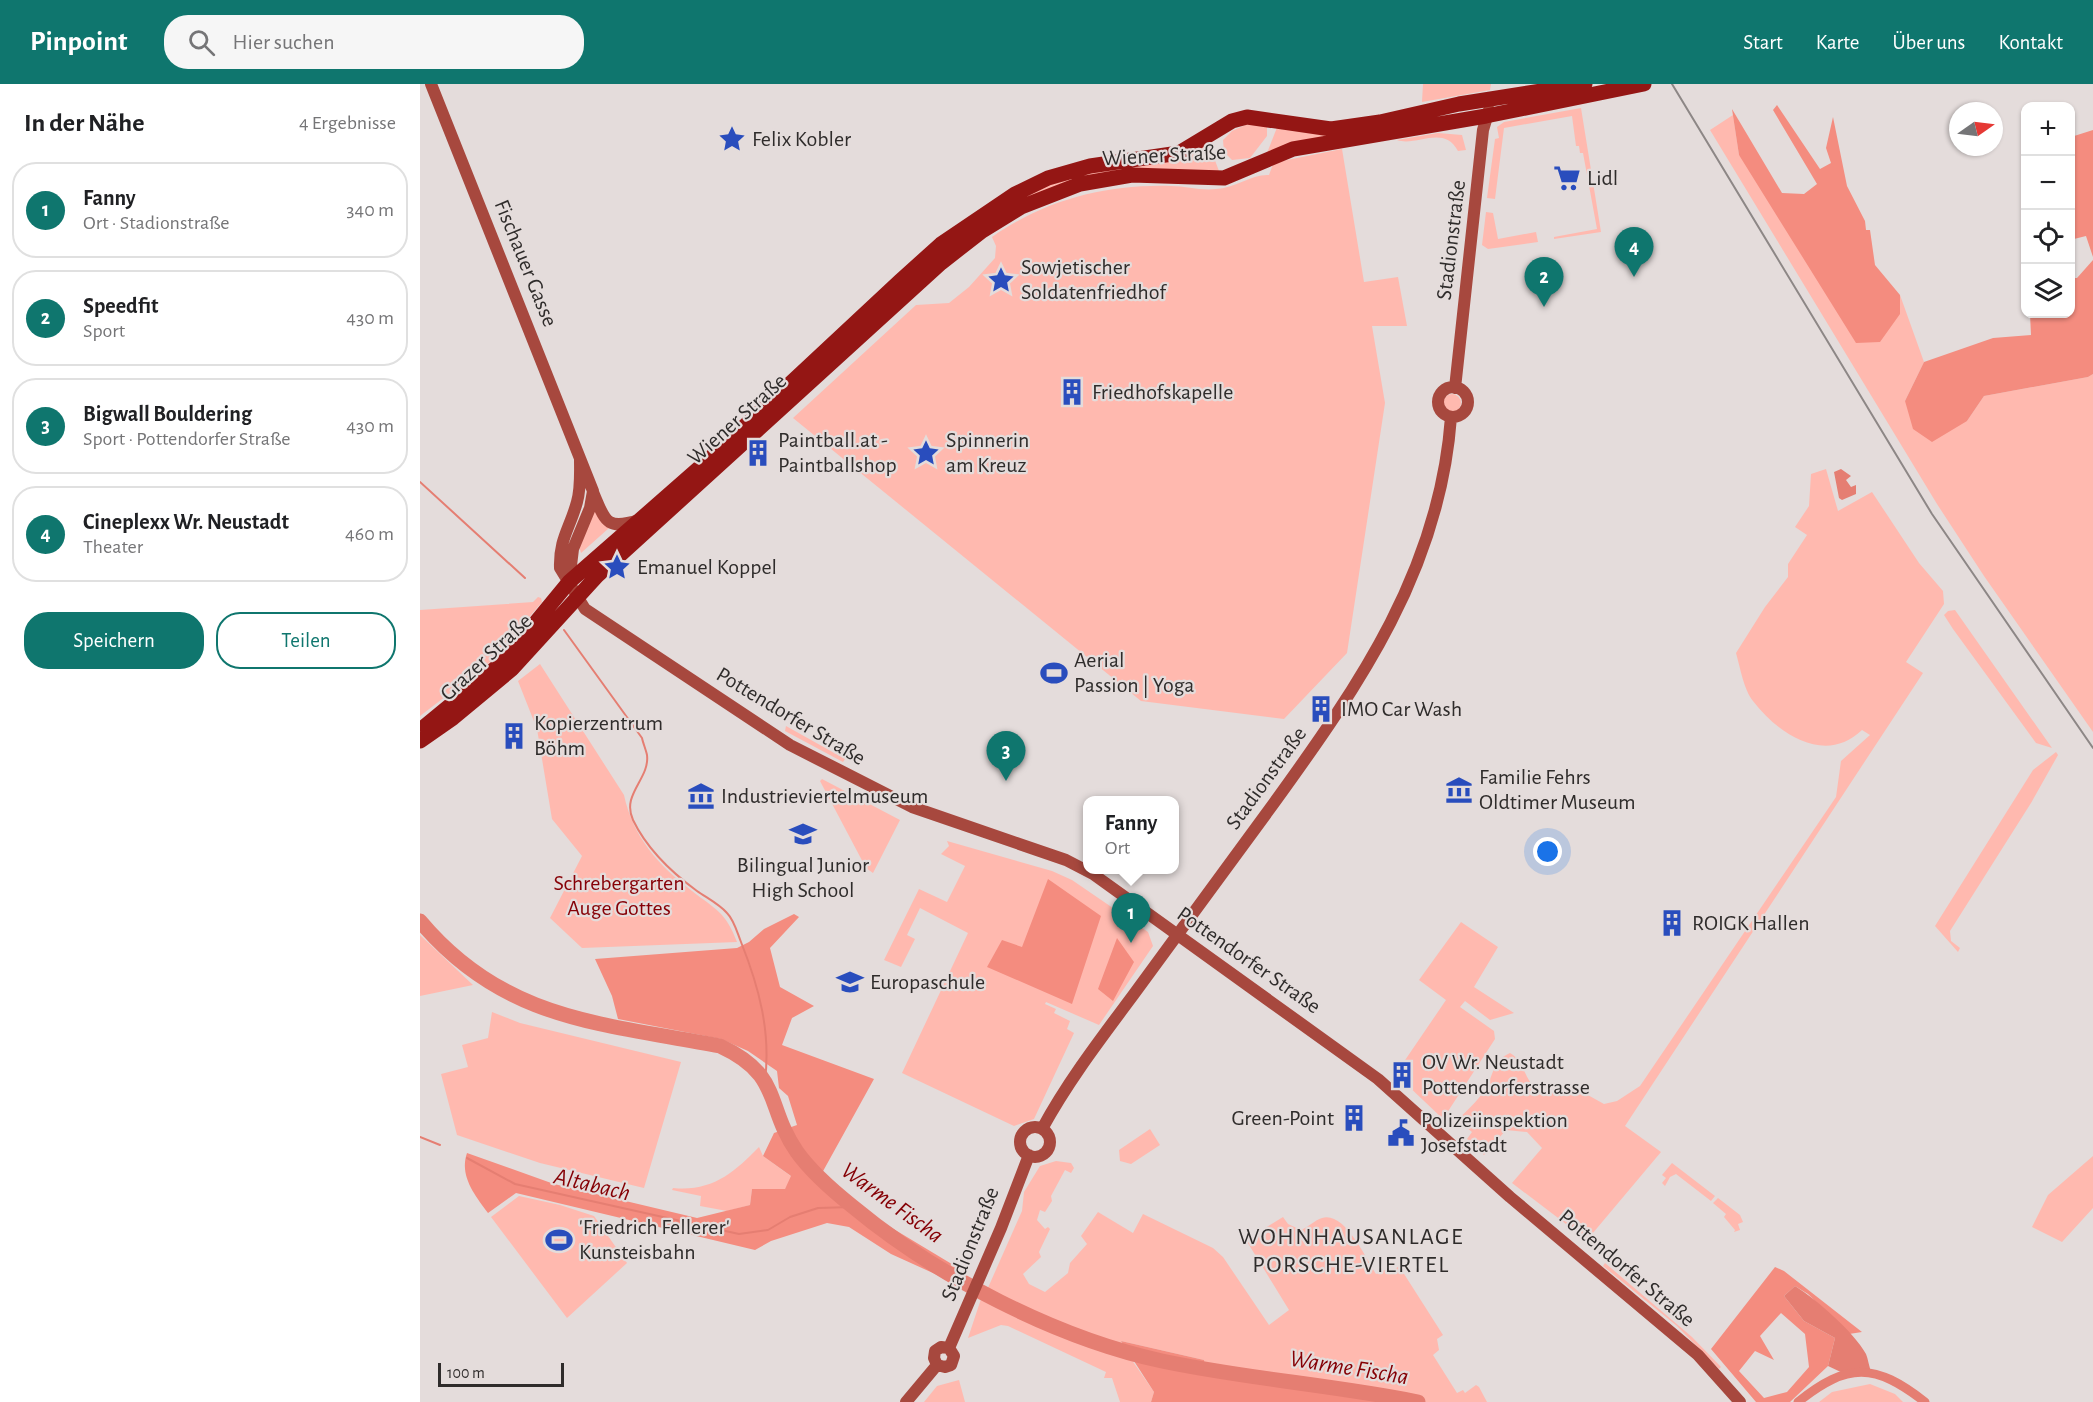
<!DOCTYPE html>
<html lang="de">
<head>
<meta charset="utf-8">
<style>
  body { margin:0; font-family:"Alegreya Sans",sans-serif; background:#f6f6f6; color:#202124 }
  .controls { position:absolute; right:18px; top:18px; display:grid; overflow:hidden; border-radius:12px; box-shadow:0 2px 4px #0004 }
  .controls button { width:54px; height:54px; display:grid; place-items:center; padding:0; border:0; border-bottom:2px solid #e0e0e0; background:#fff; color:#202124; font:30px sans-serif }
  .compass { position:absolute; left:1529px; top:18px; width:54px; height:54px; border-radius:50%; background:#fff; box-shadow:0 2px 4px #0004; rotate:76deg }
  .scale { position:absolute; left:18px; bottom:15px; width:126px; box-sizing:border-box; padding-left:6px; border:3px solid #2f2c2b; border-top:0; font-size:16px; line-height:21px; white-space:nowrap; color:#2f2c2b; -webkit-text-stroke:4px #e4dcdb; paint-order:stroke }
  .you { position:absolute; left:1128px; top:768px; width:21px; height:21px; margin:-15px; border:4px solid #fff; border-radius:50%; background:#1a73e8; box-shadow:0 0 0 9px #1a73e833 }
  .badge { display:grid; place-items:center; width:39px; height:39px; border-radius:50%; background:#0f766e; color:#fff; font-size:20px; font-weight:700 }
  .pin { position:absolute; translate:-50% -50px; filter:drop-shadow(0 2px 3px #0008) }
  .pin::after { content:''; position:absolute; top:32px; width:21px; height:18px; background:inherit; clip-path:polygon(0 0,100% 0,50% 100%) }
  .popup { position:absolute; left:663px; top:712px; width:96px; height:78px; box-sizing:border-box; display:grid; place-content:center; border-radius:12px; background:#fff; filter:drop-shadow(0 2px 4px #0005); font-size:20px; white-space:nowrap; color:#757577 }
  .popup b { font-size:22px; color:#202124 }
  .popup::after { content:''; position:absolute; left:50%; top:100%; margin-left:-12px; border:12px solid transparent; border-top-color:#fff }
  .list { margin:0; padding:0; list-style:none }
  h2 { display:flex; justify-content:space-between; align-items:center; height:78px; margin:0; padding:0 24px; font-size:26px }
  h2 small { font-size:20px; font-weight:400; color:#757577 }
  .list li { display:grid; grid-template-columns:39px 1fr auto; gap:18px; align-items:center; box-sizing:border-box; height:96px; margin:0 12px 12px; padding:0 12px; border:2px solid #e0e0e0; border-radius:24px }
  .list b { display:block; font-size:22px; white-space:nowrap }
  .list p { margin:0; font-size:20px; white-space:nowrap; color:#757577 }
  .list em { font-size:20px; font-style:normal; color:#757577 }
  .actions { display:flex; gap:12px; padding:18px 24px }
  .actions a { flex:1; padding:14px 0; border:2px solid #0f766e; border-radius:24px; text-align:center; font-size:21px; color:#0f766e }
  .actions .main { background:#0f766e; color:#fff }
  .icon { flex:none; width:33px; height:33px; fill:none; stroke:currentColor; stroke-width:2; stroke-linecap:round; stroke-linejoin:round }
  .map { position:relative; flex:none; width:1673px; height:1318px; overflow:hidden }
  header { display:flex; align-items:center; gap:36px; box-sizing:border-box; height:84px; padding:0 30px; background:#0f766e; color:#fff }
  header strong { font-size:28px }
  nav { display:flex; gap:33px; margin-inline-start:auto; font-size:21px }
  .search { width:420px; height:54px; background:#f6f6f6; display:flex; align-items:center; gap:15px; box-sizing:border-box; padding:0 21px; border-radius:24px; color:#757577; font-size:22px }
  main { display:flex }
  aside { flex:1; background:#fff }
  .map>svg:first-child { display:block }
</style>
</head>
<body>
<header>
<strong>Pinpoint</strong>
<div class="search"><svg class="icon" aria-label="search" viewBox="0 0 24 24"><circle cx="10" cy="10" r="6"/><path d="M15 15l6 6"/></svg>Hier suchen</div>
<nav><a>Start</a><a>Karte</a><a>Über uns</a><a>Kontakt</a></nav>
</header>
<main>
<aside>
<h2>In der Nähe<small>4 Ergebnisse</small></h2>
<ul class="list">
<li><span class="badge">1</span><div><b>Fanny</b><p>Ort · Stadionstraße</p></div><em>340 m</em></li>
<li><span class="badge">2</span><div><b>Speedfit</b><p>Sport</p></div><em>430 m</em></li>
<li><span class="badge">3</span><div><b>Bigwall Bouldering</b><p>Sport · Pottendorfer Straße</p></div><em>430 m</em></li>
<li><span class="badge">4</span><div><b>Cineplexx Wr. Neustadt</b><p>Theater</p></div><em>460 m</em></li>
</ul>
<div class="actions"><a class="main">Speichern</a><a>Teilen</a></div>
</aside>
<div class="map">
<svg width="1673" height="1318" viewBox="0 0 1673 1318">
  <rect width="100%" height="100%" fill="#e4dcdb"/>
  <path fill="#ffb9af" d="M1003,0H1071L1070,6L1002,18Z
    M1161,24L1181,148L1134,155V153L1177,145L1163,69H1160L1159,62H1156L1152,32L1084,44L1075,115L1067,114L1075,55L1079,54L1077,43L1084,38Z
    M1313,31L1319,71L1480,230V211L1504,278L1485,317L1547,337L1564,312L1668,293L1673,290V648L1564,492L1517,420L1290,46Z
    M830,39L847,41V52L830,74L812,76L804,68L803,56L812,47Z
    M858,41L881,48L918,50L847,69Z
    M1018,49L1042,51L1046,66L1038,67C1024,40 996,63 977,56Z
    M788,58L799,87L710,86L557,141L630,99Z
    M922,65L944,198L978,193L987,242H952L965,319L927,569L864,635L721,617L373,334L496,221L529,219L549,203L575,174L576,162L572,153C625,116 686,100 751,102C766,102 781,107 796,105C815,104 832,90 849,91L853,80L857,78Z
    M1066,128L1073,129L1078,155L1116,148L1118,158L1068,165L1062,161Z
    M1023 319a9 9 0 1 1 18 0a9 9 0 1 1-18 0Z
    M1406,385L1418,427L1452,408L1499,479L1523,507L1524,520L1486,578L1503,589L1205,1042L1241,1068L1167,1156L1092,1099L1122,1064L1107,1048L1086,1046L1064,1071L1047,1055L1052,1048L1041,1039L1034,1045L1032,1040C1044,1030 1057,1018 1066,1004C1074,990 1073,976 1090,969C1109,980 1100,999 1127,1011L1148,1000L1184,1020L1197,1017L1220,1002L1416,713L1421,677L1450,651L1442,646C1406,681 1359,651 1333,617C1324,606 1320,583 1316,569L1345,523L1368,493V480L1387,451L1375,443L1389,422L1391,390Z
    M175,423L184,440L189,444L161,469L159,462Z
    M118,513L121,514L122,518L73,576L0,632V526L113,518Z
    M1535,526L1632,664L1616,659L1533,545L1524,531L1528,527Z
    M120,580L204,711C213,753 238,781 272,807C295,825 306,828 317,858L162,864L130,834L162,772L132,735L117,645L98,597Z
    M366,642L425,675L423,678L365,647Z
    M1636,668L1638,671L1611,719L1530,847L1531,857L1540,864L1538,868L1515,842L1613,686Z
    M402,695L480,736L453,789L446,784L400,697Z
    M527,757L632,787L652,796L728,848L733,862L679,941L626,918L625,920L636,925L634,929L650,937L647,945L654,949L614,1035L594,1042L482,989L548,849L500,824L487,851L495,855L481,883L464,876L499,805L527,818L545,782L521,770L529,762Z
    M1041,838L1078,863L1054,903L1094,929L1070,936L1045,917L1040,923L1074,947L1075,955L1023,1035L984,998L988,993L979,985L1026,916L999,896Z
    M0,851L53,901L0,912Z
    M72,928L100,939L261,978L224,1104L120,1079L37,1051L21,990L48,983L42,961L68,954Z
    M730,1045L740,1061L711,1080L700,1077L699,1066Z
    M339,1063L343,1072L372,1093L365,1105H332L330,1121L307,1127L280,1122L281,1112L252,1106L253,1104C291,1108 314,1089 339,1063Z
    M1673,1072V1124L1642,1158L1612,1143L1628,1111Z
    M636,1077L651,1079L654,1084L651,1089L645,1086L631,1112L632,1117L625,1128L620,1126L617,1136L625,1145L628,1143L630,1145L619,1168L621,1173L603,1190L609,1200L625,1208L648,1189L650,1179L667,1160L661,1152L678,1128L713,1149L723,1130L793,1164L803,1173L849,1241L869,1226L826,1156L863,1133L868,1140L881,1146C888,1143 895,1136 902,1134C925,1127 946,1175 956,1190L967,1185L970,1189L979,1182L1023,1251L1017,1255L1019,1266L1013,1271L1037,1309L1043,1306L1045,1309L1056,1301L1059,1303L1067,1318H1006L785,1281L784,1276L701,1257L704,1263L629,1238L567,1206L602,1127L604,1108L620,1082Z
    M1252,1079L1295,1112L1291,1117L1256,1090L1250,1093L1245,1102L1242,1099L1246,1094L1242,1091Z
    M99,1112L140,1121L174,1132L207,1179L147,1234L71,1133Z
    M1298,1114L1320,1131L1323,1138L1318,1140L1320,1146L1314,1148L1315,1146L1304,1133L1306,1130L1293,1119Z
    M1185,1179L1272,1253L1301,1283L1299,1285L1257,1242L1183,1182Z
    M563,1209L625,1242L707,1269L734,1308L731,1318H700L692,1294H684L686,1288L588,1242L581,1241L548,1254Z
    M539,1296L545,1318H504L517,1302Z
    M1450,1300L1475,1310L1483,1318H1399L1412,1308Z"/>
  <path fill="#f48c7f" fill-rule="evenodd" d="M1357,21L1400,85L1411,79L1406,64L1413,33L1427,102L1445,137L1446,146H1450L1455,181L1480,211V230L1460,258L1436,259L1319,71L1312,25L1362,109L1384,110L1397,100L1353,26Z
    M1673,46V173L1666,152L1650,156L1651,53Z
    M1673,176V290L1668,293L1564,312L1547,337L1512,358L1493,345L1485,317L1504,278L1573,254L1611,251L1610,230H1650L1651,194H1657Z
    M628,795L681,832L652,920L567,883L582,856L602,863Z
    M374,830L379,833L350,864L360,903L394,922L372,934L362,961L454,995L402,1089L452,1132L540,1185L535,1199L471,1170L429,1143L407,1139L351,1157L335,1166L96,1109L68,1129C55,1111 39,1092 47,1069L134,1100L277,1134L330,1121L332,1105H365L371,1092L343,1072L354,1049L377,1041L368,1012L359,1004L357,987L328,967L301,955L198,935L192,912L175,875L317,864L329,858L344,845Z
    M697,854L714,878L693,917L678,905Z
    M1355,1183L1364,1187L1442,1248L1429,1250L1388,1210L1375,1202L1364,1212L1384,1237L1415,1254L1408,1282L1370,1318H1336L1291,1265ZM1361,1229L1385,1250L1389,1283L1367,1308L1344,1314L1319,1287L1335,1267L1354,1276L1340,1252Z
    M701,1257L784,1276L787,1290L974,1318H731L734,1308Z"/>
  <path fill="#e57e72" d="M1421,385L1431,392L1426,396L1431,403L1436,401V410L1422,416L1419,414L1414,388Z
    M1375,1202C1396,1215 1434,1248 1446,1270C1448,1275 1449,1282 1451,1288L1425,1290L1408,1282L1415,1254L1384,1237L1364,1212Z"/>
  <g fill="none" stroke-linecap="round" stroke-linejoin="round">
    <path stroke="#e57e72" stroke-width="2" d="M0,398L105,494
      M144,546L222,654C223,659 226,666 227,671C230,695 201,710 213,736C227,765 251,788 277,807C287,814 299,820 307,829C314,836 317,848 321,858C339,903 351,948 345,996
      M0,1053L20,1061
      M47,1074L95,1100L319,1150L348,1146L370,1133L398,1124L432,1123"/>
    <path stroke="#e57e72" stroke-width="9" d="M1378,1318C1428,1278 1455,1279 1505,1318"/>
    <path stroke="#e57e72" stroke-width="15" d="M0,837C84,937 181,939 300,962C363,991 345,1022 377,1068C392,1089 412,1106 432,1122C516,1192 636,1254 742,1277C827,1295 914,1301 998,1318"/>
    <path stroke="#a7483e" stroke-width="12" d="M11,0L173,407L170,424L153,465L149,498
      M1018 318a15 15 0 1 1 30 0a15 15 0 1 1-30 0Z
      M1035,304L1063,46L1069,26
      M160,375C160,389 161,404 157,418C150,444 139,455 140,484L165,525L370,661L492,723L646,776L673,790L958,995L1090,1113L1278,1271L1320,1318
      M173,408C185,436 185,447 219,436
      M600 1058a15 15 0 1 1 30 0a15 15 0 1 1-30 0Z
      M622,1045C648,997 682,953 714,910C761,846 807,783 854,719C940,600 1020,485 1031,333
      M529,1264L581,1144L609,1071
      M517,1281L525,1283L531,1281L534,1272L529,1264
      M517,1281L514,1274L515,1267L521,1263L529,1264
      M486,1318L517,1281"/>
    <path stroke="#941614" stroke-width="15" d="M5,642L84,577L149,498L286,378L480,197L521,160L595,110L628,94L670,82L759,69L812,37L827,33L911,45L960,38L1039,20L1165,0
      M0,657L33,634L92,585L177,492L521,179L562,147L601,123L660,100L712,91L804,94L873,65L1066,32L1224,0"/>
    <path stroke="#8d8786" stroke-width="2" d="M1252,0L1512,430L1673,664"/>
  </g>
  <defs>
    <symbol id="sight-bare" viewBox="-9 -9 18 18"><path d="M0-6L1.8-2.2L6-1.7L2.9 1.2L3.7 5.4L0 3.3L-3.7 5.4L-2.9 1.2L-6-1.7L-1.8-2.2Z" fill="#294dbd" stroke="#e4dcdb" stroke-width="2.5" paint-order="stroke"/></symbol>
    <symbol id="supermarket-bare" viewBox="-9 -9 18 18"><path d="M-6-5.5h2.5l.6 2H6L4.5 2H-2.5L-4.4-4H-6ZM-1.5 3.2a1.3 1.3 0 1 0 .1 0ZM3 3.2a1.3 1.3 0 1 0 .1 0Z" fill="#294dbd" stroke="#e4dcdb" stroke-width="2.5" paint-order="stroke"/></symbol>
    <symbol id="building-bare" viewBox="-9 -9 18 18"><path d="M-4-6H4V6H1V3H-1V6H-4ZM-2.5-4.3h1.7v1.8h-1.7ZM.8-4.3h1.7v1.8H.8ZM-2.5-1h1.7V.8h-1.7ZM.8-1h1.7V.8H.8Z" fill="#294dbd" stroke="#e4dcdb" stroke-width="2.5" paint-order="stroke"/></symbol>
    <symbol id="stadium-bare" viewBox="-9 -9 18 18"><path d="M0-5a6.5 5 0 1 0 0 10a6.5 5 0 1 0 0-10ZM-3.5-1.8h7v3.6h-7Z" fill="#294dbd" stroke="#e4dcdb" stroke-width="2.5" paint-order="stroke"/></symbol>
    <symbol id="museum-bare" viewBox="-9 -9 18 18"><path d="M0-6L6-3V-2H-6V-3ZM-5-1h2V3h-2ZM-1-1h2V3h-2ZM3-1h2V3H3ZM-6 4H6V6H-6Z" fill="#294dbd" stroke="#e4dcdb" stroke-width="2.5" paint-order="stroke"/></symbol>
    <symbol id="school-bare" viewBox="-9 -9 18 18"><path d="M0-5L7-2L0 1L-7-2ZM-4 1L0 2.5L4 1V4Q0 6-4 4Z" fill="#294dbd" stroke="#e4dcdb" stroke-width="2.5" paint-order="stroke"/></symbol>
    <symbol id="civic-bare" viewBox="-9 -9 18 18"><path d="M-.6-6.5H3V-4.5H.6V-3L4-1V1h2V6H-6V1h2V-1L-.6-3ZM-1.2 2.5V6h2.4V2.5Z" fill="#294dbd" stroke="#e4dcdb" stroke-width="2.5" paint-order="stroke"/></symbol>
  </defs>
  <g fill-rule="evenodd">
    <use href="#sight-bare" x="293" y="36" width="38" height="38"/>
    <use href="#supermarket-bare" x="1128" y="75" width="38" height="38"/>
    <use href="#sight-bare" x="562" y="177" width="38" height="38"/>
    <use href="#building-bare" x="633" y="289" width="38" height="38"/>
    <use href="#building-bare" x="319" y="350" width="38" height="38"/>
    <use href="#sight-bare" x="487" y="350" width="38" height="38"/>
    <use href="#sight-bare" x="178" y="464" width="38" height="38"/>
    <use href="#stadium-bare" x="615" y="570" width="38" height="38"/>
    <use href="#building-bare" x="882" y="606" width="38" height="38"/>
    <use href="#building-bare" x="75" y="633" width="38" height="38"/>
    <use href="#museum-bare" x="1020" y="687" width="38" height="38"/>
    <use href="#museum-bare" x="262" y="693" width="38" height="38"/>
    <use href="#school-bare" x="364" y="731" width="38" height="38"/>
    <use href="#building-bare" x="1233" y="820" width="38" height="38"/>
    <use href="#school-bare" x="411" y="879" width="38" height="38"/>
    <use href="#building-bare" x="963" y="972" width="38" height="38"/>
    <use href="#building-bare" x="915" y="1015" width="38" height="38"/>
    <use href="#civic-bare" x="962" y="1030" width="38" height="38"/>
    <use href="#stadium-bare" x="120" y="1137" width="38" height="38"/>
  </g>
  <g text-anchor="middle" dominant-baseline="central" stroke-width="4.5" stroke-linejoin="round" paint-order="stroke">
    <g font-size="22" fill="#2f2c2b" stroke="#e4dcdb" text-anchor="start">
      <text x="332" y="55">Felix Kobler</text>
      <text x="1167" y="94">Lidl</text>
      <text x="601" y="183">Sowjetischer<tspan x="601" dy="25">Soldatenfriedhof</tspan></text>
      <text x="672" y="308">Friedhofskapelle</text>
      <text x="358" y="356">Paintball.at -<tspan x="358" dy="25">Paintballshop</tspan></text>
      <text x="526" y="356">Spinnerin<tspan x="526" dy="25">am Kreuz</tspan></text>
      <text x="217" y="483">Emanuel Koppel</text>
      <text x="654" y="576">Aerial<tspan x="654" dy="25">Passion | Yoga</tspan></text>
      <text x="921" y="625">IMO Car Wash</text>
      <text x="114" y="639">Kopierzentrum<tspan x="114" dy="25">Böhm</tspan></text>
      <text x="1059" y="693">Familie Fehrs<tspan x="1059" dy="25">Oldtimer Museum</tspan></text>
      <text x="301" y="712">Industrieviertelmuseum</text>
      <text x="383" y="781" text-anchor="middle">Bilingual Junior<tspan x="383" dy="25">High School</tspan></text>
      <text x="1272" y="839">ROIGK Hallen</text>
      <text x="450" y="898">Europaschule</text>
      <text x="1002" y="978">OV Wr. Neustadt<tspan x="1002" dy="25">Pottendorferstrasse</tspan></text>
      <text x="914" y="1034" text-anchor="end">Green-Point</text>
      <text x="1001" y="1036">Polizeiinspektion<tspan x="1001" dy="25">Josefstadt</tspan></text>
      <text x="159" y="1143">'Friedrich Fellerer'<tspan x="159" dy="25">Kunsteisbahn</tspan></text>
    </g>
    <g font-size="22" fill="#2f2c2b" stroke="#e4dcdb">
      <text transform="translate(744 71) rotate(-3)">Wiener Straße</text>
      <text transform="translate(1031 156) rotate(-83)">Stadionstraße</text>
      <text transform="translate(106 179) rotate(68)">Fischauer Gasse</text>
      <text transform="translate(317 335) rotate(-42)">Wiener Straße</text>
      <text transform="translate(66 573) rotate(-43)">Grazer Straße</text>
      <text transform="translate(371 632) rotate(31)">Pottendorfer Straße</text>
      <text transform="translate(846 694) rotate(-54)">Stadionstraße</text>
      <text transform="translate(829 876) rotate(35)">Pottendorfer Straße</text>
      <text transform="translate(550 1160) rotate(-68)">Stadionstraße</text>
      <text transform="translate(1207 1184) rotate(40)">Pottendorfer Straße</text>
    </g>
    <g font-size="22" fill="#860006" stroke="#e4dcdb">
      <text x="199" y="799">Schrebergarten<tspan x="199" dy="25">Auge Gottes</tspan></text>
    </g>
    <g font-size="24" font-style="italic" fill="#850005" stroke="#e4dcdb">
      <text transform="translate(172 1101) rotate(13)">Altabach</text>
      <text transform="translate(472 1119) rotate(36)">Warme Fischa</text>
      <text transform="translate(929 1284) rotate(9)">Warme Fischa</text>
    </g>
    <g font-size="24" letter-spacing="1.5" fill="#2f2c2b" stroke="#e4dcdb">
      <text x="931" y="1153">WOHNHAUSANLAGE<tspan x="931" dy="28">PORSCHE-VIERTEL</tspan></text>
    </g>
  </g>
</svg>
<div class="controls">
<button>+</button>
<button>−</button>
<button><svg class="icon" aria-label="locate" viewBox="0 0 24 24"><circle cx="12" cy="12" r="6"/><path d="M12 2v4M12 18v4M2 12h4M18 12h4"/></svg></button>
<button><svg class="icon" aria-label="layers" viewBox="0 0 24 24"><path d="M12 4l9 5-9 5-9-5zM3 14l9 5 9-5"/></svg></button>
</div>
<svg class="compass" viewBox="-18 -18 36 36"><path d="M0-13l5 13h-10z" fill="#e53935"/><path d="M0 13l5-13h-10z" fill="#757577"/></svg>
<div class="scale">100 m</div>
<div class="you"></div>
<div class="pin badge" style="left:711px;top:859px">1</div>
<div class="popup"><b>Fanny</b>Ort</div>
<div class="pin badge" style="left:1124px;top:223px">2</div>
<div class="pin badge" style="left:586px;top:697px">3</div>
<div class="pin badge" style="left:1214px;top:193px">4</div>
</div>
</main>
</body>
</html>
